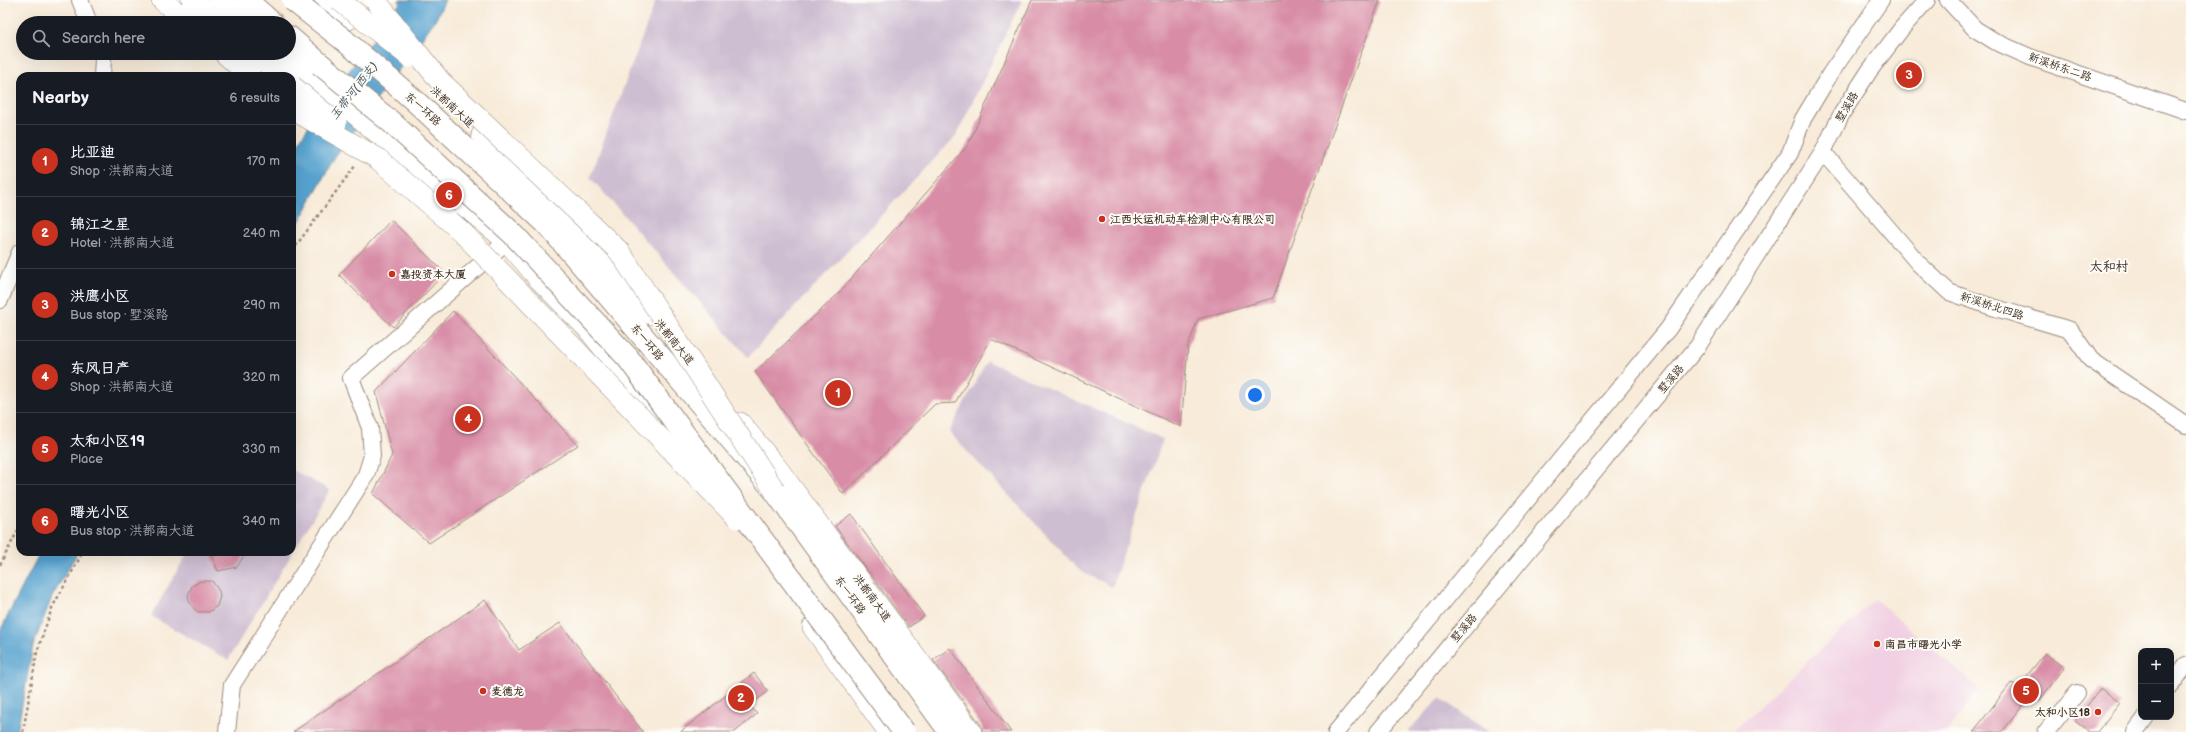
<!DOCTYPE html>
<html lang="en">
<head>
<meta charset="utf-8">
<style>
  body { margin:0; font-family:"Balsamiq Sans","LXGW WenKai TC",sans-serif; background:#20242c; color:#f1f3f6 }
  .controls { position:absolute; right:12px; bottom:12px; display:grid; overflow:hidden; border-radius:8px; box-shadow:0 4px 16px #0002 }
  .controls button { width:36px; height:36px; display:grid; place-items:center; padding:0; border:0; border-bottom:1px solid #363941; background:#171b24; color:#f1f3f6; font:20px sans-serif }
  .you { position:absolute; left:1255px; top:395px; width:14px; height:14px; margin:-10px; border:3px solid #fff; border-radius:50%; background:#1a73e8; box-shadow:0 0 0 6px #1a73e833 }
  .badge { display:grid; place-items:center; width:26px; height:26px; border-radius:50%; background:#c8321e; color:#fff; font-size:13px; font-weight:700 }
  .pin { position:absolute; translate:-50% -50%; border:2px solid #fff; box-shadow:0 1px 4px #0006 }
  .list { margin:0; padding:0; list-style:none }
  h2 { display:flex; justify-content:space-between; align-items:center; height:52px; margin:0; padding:0 16px; font-size:17px }
  h2 small { font-size:13px; font-weight:400; color:#9ea1a6 }
  .list li { display:grid; grid-template-columns:26px 1fr auto; gap:12px; align-items:center; box-sizing:border-box; height:72px; padding:0 16px; border-top:1px solid #363941 }
  .list b { display:block; font-size:15px; white-space:nowrap }
  .list p { margin:0; font-size:13px; white-space:nowrap; color:#9ea1a6 }
  .list em { font-size:13px; font-style:normal; color:#9ea1a6 }
  .icon { flex:none; width:22px; height:22px; fill:none; stroke:currentColor; stroke-width:2; stroke-linecap:round; stroke-linejoin:round }
  .map { position:relative; flex:none; width:2186px; height:732px; overflow:hidden }
  .search { position:absolute; background:#171b24; box-shadow:0 4px 16px #0002; left:16px; top:16px; width:280px; height:44px; display:flex; align-items:center; gap:10px; box-sizing:border-box; padding:0 14px; border-radius:22px; color:#9ea1a6; font-size:15px }
  .panel { position:absolute; background:#171b24; box-shadow:0 4px 16px #0002; left:16px; top:72px; width:280px; height:484px; border-radius:12px }
  .map>svg:first-child { display:block }
</style>
</head>
<body>
<div class="map">
<svg width="2186" height="732" viewBox="0 0 2186 732">
  <rect width="100%" height="100%" fill="#fdfcf7"/>
  <filter id="ink" filterUnits="userSpaceOnUse"><feTurbulence type="fractalNoise" baseFrequency=".025" numOctaves="2"/><feDisplacementMap in="SourceGraphic" scale="8" xChannelSelector="R" yChannelSelector="G"/><feConvolveMatrix kernelMatrix="1 2 1 2 8 2 1 2 1" color-interpolation-filters="sRGB"/></filter>
  <filter id="wash" filterUnits="userSpaceOnUse"><feTurbulence type="fractalNoise" baseFrequency=".012" numOctaves="4" result="noise"/><feDisplacementMap in="SourceGraphic" scale="16" xChannelSelector="R" yChannelSelector="G"/><feGaussianBlur stdDeviation="0.9" result="paint"/><feColorMatrix in="noise" values="0 0 0 0 0 0 0 0 0 0 0 0 0 0 0 0 0 1.4 0 .05"/><feComposite in="paint" operator="in"/></filter>
  <g filter="url(#wash)">
    <rect width="100%" height="100%" fill="#f8ebd9"/>
    <path fill="#f1d0e3" d="M1875,599L1980,690L1946,732L1734,730Z"/>
    <path fill="#cebed1" d="M656,0H1022L956,136L748,357L590,177Z
      M987,361L1163,439L1112,587L1080,571L949,432Z
      M292,470L330,490L228,660L151,616L188,552H292Z
      M1440,698L1489,732H1407Z"/>
    <path fill="#57a2cf" stroke="#496676" d="M399,0H445L436,19L334,158L292,235V153L313,119L400,3Z
      M40,552H78L52,597L33,646L17,732H0V631Z"/>
    <g id="blocks">
      <path fill="#d88ca6" d="M1032,0H1380L1273,298L1198,319L1188,346L1181,427L991,339L955,403L935,404L843,494L755,372L837,295L968,145Z
        M391,220L445,273L393,327L339,275Z
        M453,311L578,445L429,543L373,494L392,455L376,392Z
        M851,514L924,616L909,627L835,526Z
        M210,552H246L237,567L218,571Z
        M201,581H212L219,591L220,596L217,606L209,612H198L194,609L189,601L188,595L192,586Z
        M485,600L519,650L560,623L643,732H293Z
        M950,648L1011,732H983L981,725L933,660Z
        M2045,653L2064,668L2039,701L2031,695L2002,732H1973L2011,683L2019,686Z
        M754,673L768,691L750,706L757,714L735,732H680Z
        M2101,688L2120,703L2097,732H2089L2075,721Z"/>
    </g>
  </g>
  <g filter="url(#ink)">
    <use href="#blocks" fill-opacity="0" stroke="#9a8a7c" stroke-width="1"/>
    <g fill="none" stroke-linecap="round" stroke-linejoin="round">
      <defs>
        <path id="minor" d="M80,0L89,23
          M1948,0L1975,29L1996,42L2030,57L2186,111
          M101,53L103,59L102,76
          M1823,152L1919,264L1949,292L1989,306L2070,330L2091,360L2186,425
          M0,300L20,252
          M2171,685L2186,665
          M227,732L232,685L366,475L372,456L370,428L351,378L507,241
          M1336,732L1668,329L1790,153L1803,119L1830,74L1881,0
          M1378,732L1698,346L1823,152L1842,113L1870,70L1902,28L1927,0
          M2046,732L2077,693
          M2135,732L2146,717"/>
        <path id="major" d="M162,0L189,23
          M192,0L219,23
          M219,0L246,23
          M325,0L349,19
          M224,53L250,76
          M254,53L281,76
          M282,53L507,241L539,279L588,329L664,423
          M482,135C541,192 599,250 651,314
          M740,423L777,468L971,732
          M813,627L889,732"/>
        <path id="highway" d="M246,0L272,23
          M289,37L320,64
          M344,40L415,101L547,224L775,491L950,732"/>
      </defs>
      <use href="#minor" stroke="#9a8a7c" stroke-width="18"/>
      <use href="#major" stroke="#9a8a7c" stroke-width="22"/>
      <use href="#highway" stroke="#9a8a7c" stroke-width="24"/>
      <path stroke="#9a8a7c" stroke-width="2.5" stroke-dasharray="3 3" stroke-linecap="butt" d="M292,251L355,166
        M0,565L20,526
        M23,732L37,652L52,608L83,552"/>
      <use href="#minor" stroke="#fff" stroke-width="16"/>
      <use href="#major" stroke="#fff" stroke-width="21"/>
      <use href="#highway" stroke="#fff" stroke-width="22"/>
      <defs>
        <path id="major-bridge" d="M339,0L410,57
          M375,0L440,81L619,251L775,491
          M292,86L336,123
          M292,109L377,158L462,232L737,518"/>
        <path id="highway-bridge" d="M293,0L344,40
          M320,64L391,122L514,235L628,358L904,732"/>
      </defs>
      <use href="#major-bridge" stroke="#9a8a7c" stroke-width="22" stroke-linecap="butt"/>
      <use href="#highway-bridge" stroke="#9a8a7c" stroke-width="24" stroke-linecap="butt"/>
      <use href="#major-bridge" stroke="#fff" stroke-width="21"/>
      <use href="#highway-bridge" stroke="#fff" stroke-width="22"/>
    </g>
  </g>
  <g fill="#c8321e" stroke="#fdfcf7" stroke-width="1.5">
    <circle cx="1102" cy="219" r="4"/>
    <circle cx="392" cy="274" r="4"/>
    <circle cx="1877" cy="644" r="4"/>
    <circle cx="483" cy="691" r="4"/>
    <circle cx="2098" cy="712" r="4"/>
  </g>
  <g text-anchor="middle" dominant-baseline="central" stroke-width="4" stroke-linejoin="round" paint-order="stroke">
    <g font-size="11" fill="#3b2a1e" stroke="#fdfcf7">
      <text transform="translate(2060 67) rotate(19)">新溪桥东二路</text>
      <text transform="translate(452 107) rotate(43)">洪都南大道</text>
      <text transform="translate(1847 107) rotate(-59)">墅溪路</text>
      <text transform="translate(423 109) rotate(42)">东一环路</text>
      <text transform="translate(1992 306) rotate(18)">新溪桥北四路</text>
      <text transform="translate(647 342) rotate(50)">东一环路</text>
      <text transform="translate(674 342) rotate(51)">洪都南大道</text>
      <text transform="translate(1671 379) rotate(-50)">墅溪路</text>
      <text transform="translate(850 595) rotate(54)">东一环路</text>
      <text transform="translate(872 598) rotate(54)">洪都南大道</text>
      <text transform="translate(1464 628) rotate(-50)">墅溪路</text>
    </g>
    <g font-size="11" font-weight="bold" fill="#3b2a1e" stroke="#fdfcf7" text-anchor="start">
      <text x="1110" y="219">江西长运机动车检测中心有限公司</text>
      <text x="400" y="274">嘉投资本大厦</text>
      <text x="1885" y="644">南昌市曙光小学</text>
      <text x="491" y="691">麦德龙</text>
      <text x="2090" y="712" text-anchor="end">太和小区18</text>
    </g>
    <g font-size="12" font-style="italic" fill="#465a65" stroke="#fdfcf7">
      <text transform="translate(354 91) rotate(-52)">玉带河(西支)</text>
    </g>
    <g font-size="13" fill="#3b2a1e" stroke="#fdfcf7">
      <text x="2109" y="267">太和村</text>
    </g>
  </g>
</svg>
<div class="controls">
<button>+</button>
<button>−</button>
</div>
<div class="you"></div>
<div class="pin badge" style="left:838px;top:393px">1</div>
<div class="pin badge" style="left:741px;top:698px">2</div>
<div class="pin badge" style="left:1909px;top:75px">3</div>
<div class="pin badge" style="left:468px;top:419px">4</div>
<div class="pin badge" style="left:2026px;top:691px">5</div>
<div class="pin badge" style="left:449px;top:195px">6</div>
<div class="search"><svg class="icon" aria-label="search" viewBox="0 0 24 24"><circle cx="10" cy="10" r="6"/><path d="M15 15l6 6"/></svg>Search here</div>
<section class="panel">
<h2>Nearby<small>6 results</small></h2>
<ul class="list">
<li><span class="badge">1</span><div><b>比亚迪</b><p>Shop · 洪都南大道</p></div><em>170 m</em></li>
<li><span class="badge">2</span><div><b>锦江之星</b><p>Hotel · 洪都南大道</p></div><em>240 m</em></li>
<li><span class="badge">3</span><div><b>洪鹰小区</b><p>Bus stop · 墅溪路</p></div><em>290 m</em></li>
<li><span class="badge">4</span><div><b>东风日产</b><p>Shop · 洪都南大道</p></div><em>320 m</em></li>
<li><span class="badge">5</span><div><b>太和小区19</b><p>Place</p></div><em>330 m</em></li>
<li><span class="badge">6</span><div><b>曙光小区</b><p>Bus stop · 洪都南大道</p></div><em>340 m</em></li>
</ul>
</section>
</div>
</body>
</html>
